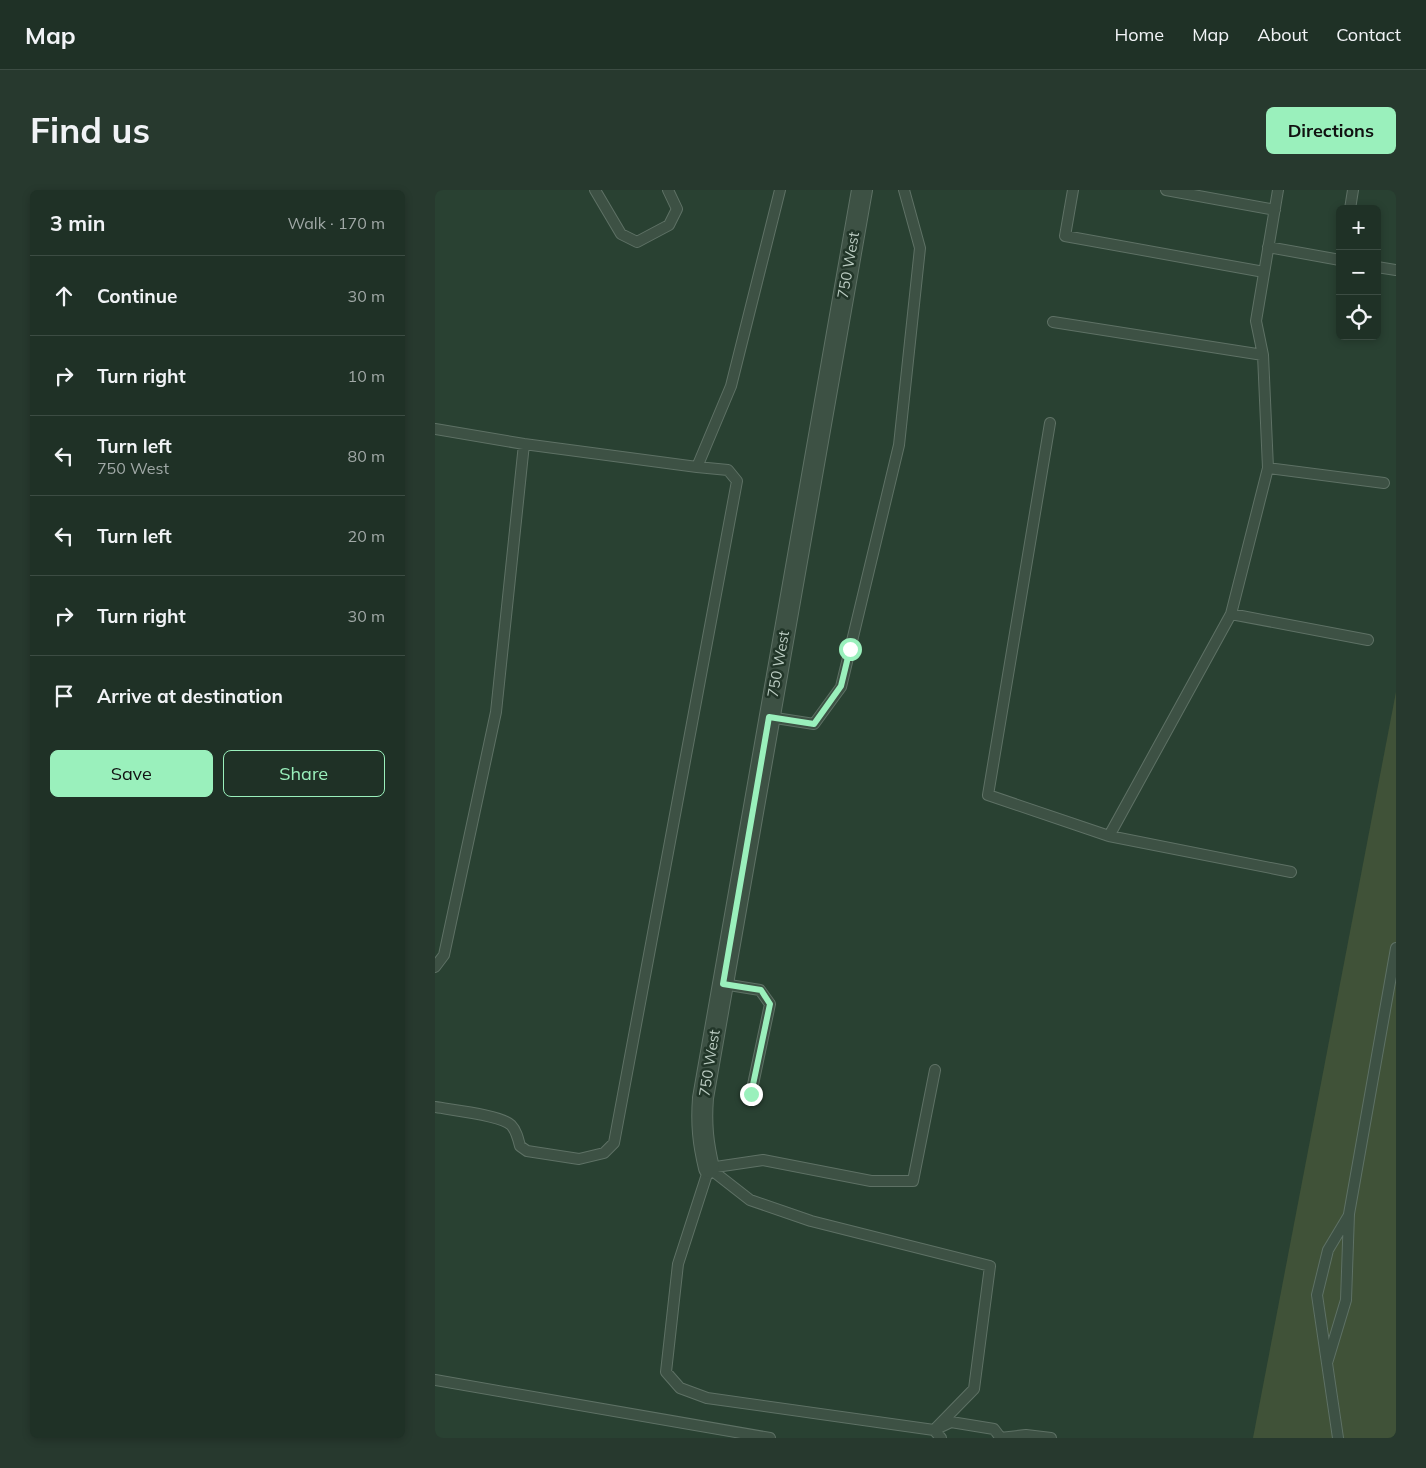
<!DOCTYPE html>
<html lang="en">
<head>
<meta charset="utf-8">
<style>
  body { margin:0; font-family:Mulish,sans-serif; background:#27392e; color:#f1f3f6 }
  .controls { position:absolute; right:15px; top:15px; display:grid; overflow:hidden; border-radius:8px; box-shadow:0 2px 8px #0003 }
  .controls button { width:45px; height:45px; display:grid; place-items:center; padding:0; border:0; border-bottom:1px solid #3c4c43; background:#1f3126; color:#f1f3f6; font:25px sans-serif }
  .stop { position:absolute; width:15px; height:15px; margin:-11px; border:4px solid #9af0bc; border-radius:50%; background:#fff }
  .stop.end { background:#9af0bc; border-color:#fff; box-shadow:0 1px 5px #0008 }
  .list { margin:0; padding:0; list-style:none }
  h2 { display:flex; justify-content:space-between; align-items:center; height:65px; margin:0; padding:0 20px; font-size:21px }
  h2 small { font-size:16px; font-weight:400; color:#a1a9a7 }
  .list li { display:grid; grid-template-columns:32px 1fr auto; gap:15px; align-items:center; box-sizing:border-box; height:80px; padding:0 20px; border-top:1px solid #3c4c43 }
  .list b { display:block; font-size:19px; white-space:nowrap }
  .list p { margin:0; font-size:16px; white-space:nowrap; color:#a1a9a7 }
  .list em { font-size:16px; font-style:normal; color:#a1a9a7 }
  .actions { display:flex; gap:10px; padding:15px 20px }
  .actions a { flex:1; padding:11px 0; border:1px solid #9af0bc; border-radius:8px; text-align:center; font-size:18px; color:#9af0bc }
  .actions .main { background:#9af0bc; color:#111 }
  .icon { flex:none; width:28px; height:28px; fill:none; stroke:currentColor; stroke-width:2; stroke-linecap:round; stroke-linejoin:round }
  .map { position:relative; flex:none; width:961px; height:1248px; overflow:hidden; border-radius:8px }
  header { display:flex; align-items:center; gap:30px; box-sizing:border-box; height:70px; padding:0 25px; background:#1f3126; border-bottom:1px solid #3c4c43 }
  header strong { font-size:24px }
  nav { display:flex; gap:28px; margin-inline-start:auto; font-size:18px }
  .intro { display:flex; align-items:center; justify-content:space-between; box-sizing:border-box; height:120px; padding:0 30px }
  h1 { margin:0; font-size:35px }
  .button { padding:12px 22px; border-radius:8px; background:#9af0bc; color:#111; font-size:18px; font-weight:700 }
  main { display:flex; gap:30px; padding:0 30px }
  aside { flex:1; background:#1f3126; border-radius:8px; box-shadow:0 2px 8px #0003 }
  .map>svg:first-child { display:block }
</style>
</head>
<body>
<header>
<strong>Map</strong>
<nav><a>Home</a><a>Map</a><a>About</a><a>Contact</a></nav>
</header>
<div class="intro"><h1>Find us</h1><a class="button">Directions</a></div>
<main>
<aside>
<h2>3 min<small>Walk · 170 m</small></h2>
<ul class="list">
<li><svg class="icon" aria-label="ahead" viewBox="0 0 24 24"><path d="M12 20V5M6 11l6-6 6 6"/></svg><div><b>Continue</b></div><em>30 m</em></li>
<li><svg class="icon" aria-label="right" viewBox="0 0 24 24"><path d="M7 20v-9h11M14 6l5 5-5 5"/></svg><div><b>Turn right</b></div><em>10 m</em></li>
<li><svg class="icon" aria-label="left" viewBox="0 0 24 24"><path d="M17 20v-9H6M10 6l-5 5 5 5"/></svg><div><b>Turn left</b><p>750 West</p></div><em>80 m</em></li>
<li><svg class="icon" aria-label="left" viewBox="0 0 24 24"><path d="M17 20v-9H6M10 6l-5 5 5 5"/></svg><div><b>Turn left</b></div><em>20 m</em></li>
<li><svg class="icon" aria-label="right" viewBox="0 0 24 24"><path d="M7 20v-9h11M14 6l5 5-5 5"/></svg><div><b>Turn right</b></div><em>30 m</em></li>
<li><svg class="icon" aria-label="arrive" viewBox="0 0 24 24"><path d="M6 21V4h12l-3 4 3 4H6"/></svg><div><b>Arrive at destination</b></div></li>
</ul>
<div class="actions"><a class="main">Save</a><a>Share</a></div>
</aside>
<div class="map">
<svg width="961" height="1248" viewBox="0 0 961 1248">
  <rect width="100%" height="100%" fill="#294132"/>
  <path fill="#405238" d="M961,502V1248H818Z"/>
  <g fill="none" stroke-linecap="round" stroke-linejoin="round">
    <defs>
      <path id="service" d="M160,0L186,44L202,52L234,35L242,19L233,0
        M638,0L630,46L829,82
        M731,0L840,20
        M915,19L918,0
        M833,57L905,70
        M942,77L961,80
        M618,132L828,165
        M615,233L553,605L674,646L796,424L833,278L828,165L821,131L843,0
        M0,239L89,254L262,277L296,196L345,0
        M833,278L949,293
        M796,424L933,450
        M334,527L379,534L406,497L464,255L485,58L469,0
        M674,646L856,682
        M0,777L9,765L61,522L89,254
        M288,794L325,800L335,814L316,904
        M0,917C16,920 66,925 76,935C81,940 83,948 85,956L92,961L144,969L169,963L179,953L302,291L293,280L262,277
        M274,978L328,970L436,991H478L500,880
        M892,1173L911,1110L914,1024L961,758
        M0,1190L335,1248
        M499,1240L539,1199L555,1076L376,1031L315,1010L274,978L243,1074L231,1182L245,1198L272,1208L499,1240L516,1232L559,1239L565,1247
        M499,1240L506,1248
        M565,1248L591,1245L616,1248
        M903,1248L882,1105L893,1060L914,1025"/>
      <path id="minor" d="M274,978C268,953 266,934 268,908L427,0"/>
    </defs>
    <use href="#service" stroke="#5e7165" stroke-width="12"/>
    <use href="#minor" stroke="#5e7165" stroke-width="22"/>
    <use href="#service" stroke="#3d5144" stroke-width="10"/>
    <use href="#minor" stroke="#3d5144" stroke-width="20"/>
  </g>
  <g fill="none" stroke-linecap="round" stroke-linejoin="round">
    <path stroke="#9af0bc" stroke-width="6" d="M316,904L335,814L326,800L288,794L334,527L379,534L406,496L415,459"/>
  </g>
  <g text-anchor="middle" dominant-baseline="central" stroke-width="5" stroke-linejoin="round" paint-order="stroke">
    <g font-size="15" fill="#bacbc1" stroke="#223629">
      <text transform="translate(413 75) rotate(-80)">750 West</text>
      <text transform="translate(343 474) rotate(-80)">750 West</text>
      <text transform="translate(274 873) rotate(-81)">750 West</text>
    </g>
  </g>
</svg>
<div class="controls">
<button>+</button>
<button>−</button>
<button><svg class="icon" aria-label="locate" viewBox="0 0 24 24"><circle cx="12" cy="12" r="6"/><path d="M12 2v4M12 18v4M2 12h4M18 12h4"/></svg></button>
</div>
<div class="stop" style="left:415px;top:459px"></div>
<div class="stop end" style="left:316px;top:904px"></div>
</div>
</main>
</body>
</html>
